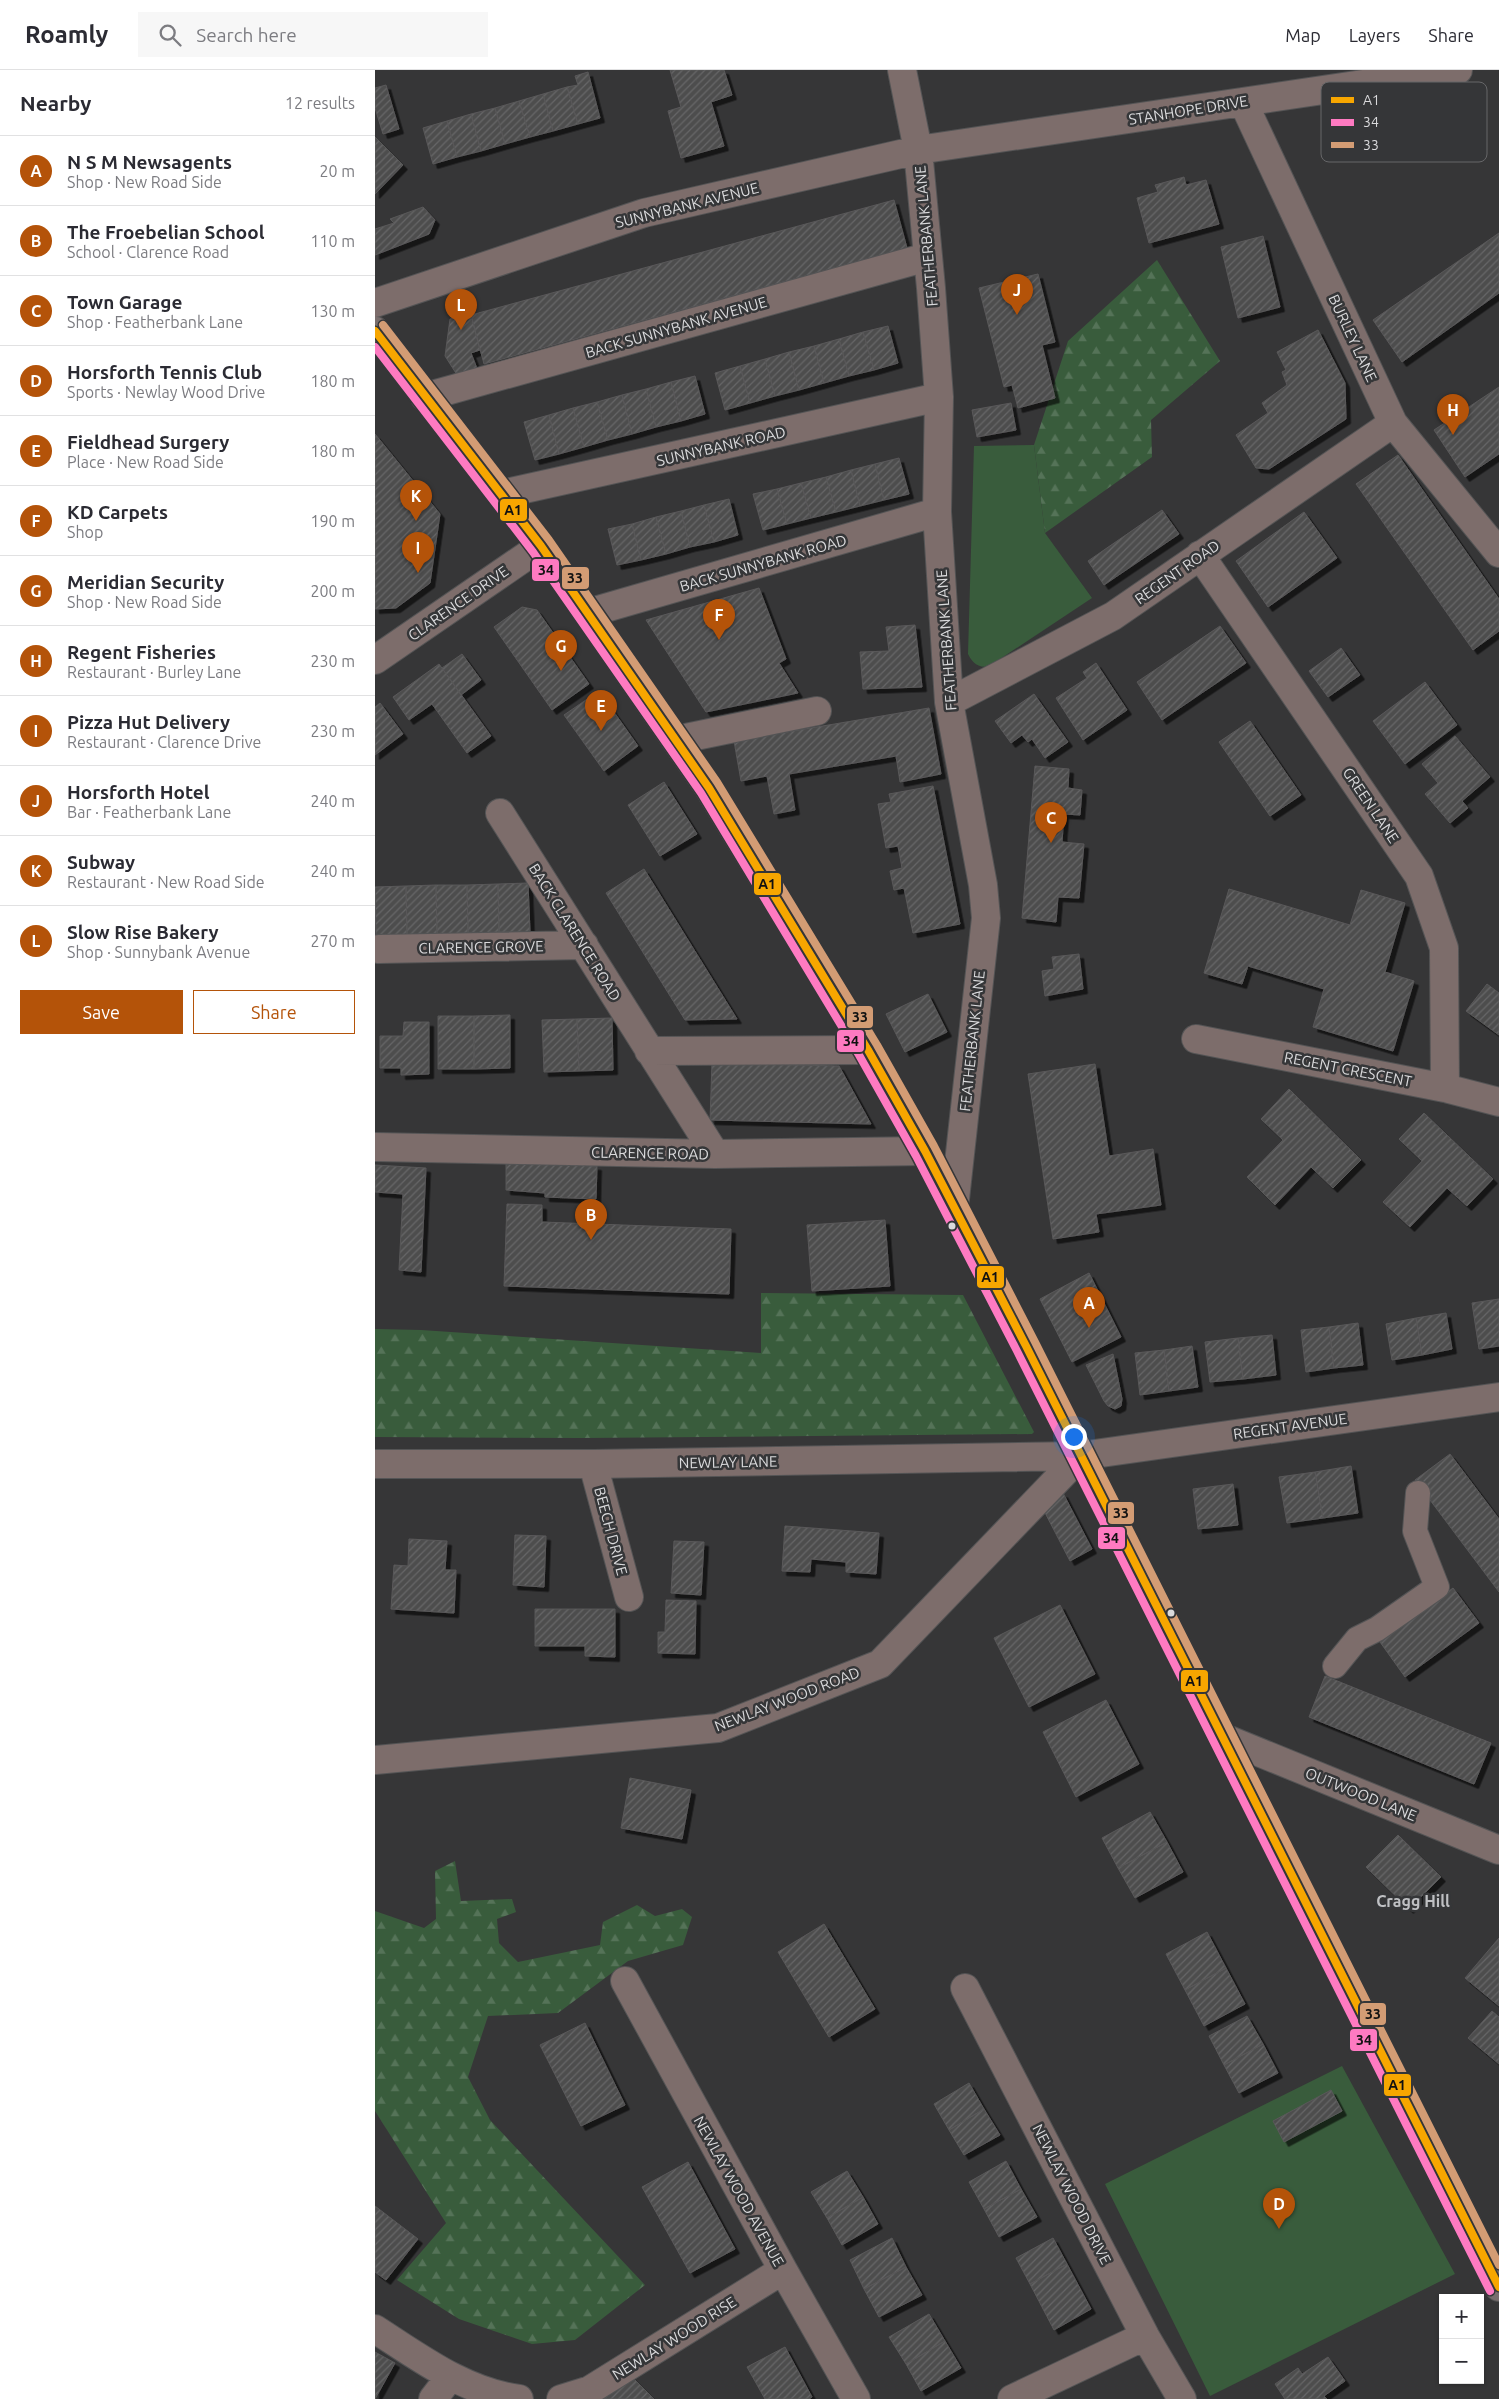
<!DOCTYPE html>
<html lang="en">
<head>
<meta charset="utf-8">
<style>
  body { margin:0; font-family:Ubuntu,sans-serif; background:#f7f7f7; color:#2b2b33 }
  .controls { position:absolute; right:15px; bottom:15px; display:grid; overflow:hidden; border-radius:0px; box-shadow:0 1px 4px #0004 }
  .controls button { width:45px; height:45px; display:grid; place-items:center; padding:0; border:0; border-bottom:1px solid #e1e1e2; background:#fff; color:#2b2b33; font:25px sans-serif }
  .you { position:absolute; left:698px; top:1366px; width:18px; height:18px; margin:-12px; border:4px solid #fff; border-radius:50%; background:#1a73e8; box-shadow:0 0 0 8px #1a73e833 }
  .badge { display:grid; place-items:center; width:32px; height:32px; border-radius:50%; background:#b45309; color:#fff; font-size:16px; font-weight:700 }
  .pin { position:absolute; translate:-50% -41px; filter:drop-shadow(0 1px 2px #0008) }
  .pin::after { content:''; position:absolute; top:26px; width:18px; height:15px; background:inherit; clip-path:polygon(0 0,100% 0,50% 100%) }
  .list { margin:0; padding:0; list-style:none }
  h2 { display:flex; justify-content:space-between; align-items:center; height:65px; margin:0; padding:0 20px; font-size:21px }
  h2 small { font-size:16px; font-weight:400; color:#7c7c81 }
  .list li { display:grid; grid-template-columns:32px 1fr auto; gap:15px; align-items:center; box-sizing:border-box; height:70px; padding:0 20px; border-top:1px solid #e1e1e2 }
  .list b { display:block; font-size:19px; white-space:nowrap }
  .list p { margin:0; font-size:16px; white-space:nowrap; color:#7c7c81 }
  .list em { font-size:16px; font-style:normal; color:#7c7c81 }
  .actions { display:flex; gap:10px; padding:15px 20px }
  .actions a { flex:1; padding:11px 0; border:1px solid #b45309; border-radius:0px; text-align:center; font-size:18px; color:#b45309 }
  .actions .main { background:#b45309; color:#fff }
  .icon { flex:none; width:28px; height:28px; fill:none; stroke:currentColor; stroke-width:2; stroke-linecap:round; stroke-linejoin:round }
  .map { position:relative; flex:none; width:1124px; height:2329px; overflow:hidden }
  header { display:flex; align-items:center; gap:30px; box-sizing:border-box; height:70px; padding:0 25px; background:#fff; border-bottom:1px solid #e1e1e2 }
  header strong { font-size:24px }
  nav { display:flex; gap:28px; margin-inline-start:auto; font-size:18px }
  .search { width:350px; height:45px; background:#f7f7f7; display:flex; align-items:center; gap:12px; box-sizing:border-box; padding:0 18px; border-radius:0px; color:#7c7c81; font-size:19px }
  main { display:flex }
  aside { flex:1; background:#fff }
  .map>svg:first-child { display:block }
</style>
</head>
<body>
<header>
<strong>Roamly</strong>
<div class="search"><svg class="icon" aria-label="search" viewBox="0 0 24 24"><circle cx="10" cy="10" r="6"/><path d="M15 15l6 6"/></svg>Search here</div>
<nav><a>Map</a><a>Layers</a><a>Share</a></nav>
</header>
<main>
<aside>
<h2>Nearby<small>12 results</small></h2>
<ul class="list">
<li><span class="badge">A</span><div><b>N S M Newsagents</b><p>Shop · New Road Side</p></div><em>20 m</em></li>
<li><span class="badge">B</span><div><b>The Froebelian School</b><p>School · Clarence Road</p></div><em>110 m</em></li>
<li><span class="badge">C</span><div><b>Town Garage</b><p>Shop · Featherbank Lane</p></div><em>130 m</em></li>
<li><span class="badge">D</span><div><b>Horsforth Tennis Club</b><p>Sports · Newlay Wood Drive</p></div><em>180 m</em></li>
<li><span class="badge">E</span><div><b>Fieldhead Surgery</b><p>Place · New Road Side</p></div><em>180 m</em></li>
<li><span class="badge">F</span><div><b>KD Carpets</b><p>Shop</p></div><em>190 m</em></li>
<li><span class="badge">G</span><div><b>Meridian Security</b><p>Shop · New Road Side</p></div><em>200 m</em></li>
<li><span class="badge">H</span><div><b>Regent Fisheries</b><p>Restaurant · Burley Lane</p></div><em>230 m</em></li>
<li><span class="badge">I</span><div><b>Pizza Hut Delivery</b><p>Restaurant · Clarence Drive</p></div><em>230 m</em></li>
<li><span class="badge">J</span><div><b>Horsforth Hotel</b><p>Bar · Featherbank Lane</p></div><em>240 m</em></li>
<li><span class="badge">K</span><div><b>Subway</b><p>Restaurant · New Road Side</p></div><em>240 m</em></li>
<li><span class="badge">L</span><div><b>Slow Rise Bakery</b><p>Shop · Sunnybank Avenue</p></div><em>270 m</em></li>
</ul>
<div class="actions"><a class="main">Save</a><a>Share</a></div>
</aside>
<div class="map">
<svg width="1124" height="2329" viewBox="0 0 1124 2329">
  <defs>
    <pattern id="forest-firs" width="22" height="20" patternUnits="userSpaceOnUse" patternTransform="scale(1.25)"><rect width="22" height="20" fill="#395c3c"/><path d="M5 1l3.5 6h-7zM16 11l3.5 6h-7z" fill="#557358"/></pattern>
    <pattern id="building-hatch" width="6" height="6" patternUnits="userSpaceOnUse" patternTransform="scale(1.25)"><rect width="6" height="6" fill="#4d4d4e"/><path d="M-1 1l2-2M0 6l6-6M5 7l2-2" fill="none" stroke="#666667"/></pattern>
    <filter id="shadow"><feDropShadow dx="4.5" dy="4.5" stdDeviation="0" flood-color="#0009"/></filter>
  </defs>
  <rect width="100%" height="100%" fill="#363637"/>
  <path fill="#395c3c" d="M659,375L670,463L717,528L613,597C603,597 598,594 593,584L599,376Z
    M967,1996L1080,2204L835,2326L730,2114Z"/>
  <path fill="url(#forest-firs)" d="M782,190L845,291L776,350L777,387L670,463L659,375L693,271Z
    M386,1223L588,1225L659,1362L657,1364L208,1368L0,1367V1259L46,1260L386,1283Z
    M80,1791L86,1831L137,1829L141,1842L122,1849L124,1873L143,1892L225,1875L228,1852L262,1835L280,1846L307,1839L317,1847L308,1875L253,1891L183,1943L113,1946L93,2007L115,2050L270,2215L200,2270L157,2274L84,2249L22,2210L71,2153L0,2041V1841L49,1858L61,1849L60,1801Z"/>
  <path fill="url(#building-hatch)" stroke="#595859" filter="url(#shadow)" d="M295,0H349L357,25L336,32L349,76L306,88L293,41L306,37Z
    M213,2L225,48L203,54L192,17L203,15L200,6Z
    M11,15L24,59L8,64L0,38V18Z
    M192,17L203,54L178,61L168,24Z
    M168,24L178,61L155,67L144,31Z
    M144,31L155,67L130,74L120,38Z
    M120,38L130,74L106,81L96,44Z
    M96,44L106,81L82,87L72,51Z
    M72,51L82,87L58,94L48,58Z
    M0,67L28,95L0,124Z
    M809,107L811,115L831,110L844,154L774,173L762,128L783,122L780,115Z
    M519,130L532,178L109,294L96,245Z
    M48,137L60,150L54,164L0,185V159L19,153L15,149Z
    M1124,163V223L1027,292L998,250Z
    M888,166L905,237L863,248L846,177Z
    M663,204L680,272L667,275L680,328L643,338L637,315L629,317L604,218Z
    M96,245L105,280L96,283L103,301L84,308L70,286L75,249Z
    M513,256L523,293L499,300L488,262Z
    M943,260L970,313L971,349L894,399L881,398L861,365L893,343L887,333L912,315L907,302L911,300L902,282Z
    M488,262L499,300L474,306L464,269Z
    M464,269L474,306L449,313L439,276Z
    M439,276L449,313L424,320L414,282Z
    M414,282L424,320L400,326L390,289Z
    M390,289L400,326L375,333L365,296Z
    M365,296L375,333L350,340L340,303Z
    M320,306L330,344L306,351L296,312Z
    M296,312L306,351L281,357L271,319Z
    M1124,317V384L1090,407L1059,360Z
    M271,319L281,357L257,364L247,325Z
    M247,325L257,364L233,370L222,332Z
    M222,332L233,370L209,377L198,338Z
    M636,333L641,360L602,367L597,340Z
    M198,338L209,377L184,384L174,345Z
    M174,345L184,384L160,390L149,352Z
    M0,364L65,444L55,513L21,538L0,539Z
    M1023,385L1124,529V561L1098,580L981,414Z
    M524,388L534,424L509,430L500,394Z
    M500,394L509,430L485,436L476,400Z
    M476,400L485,436L461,442L451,407Z
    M451,407L461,442L436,448L426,413Z
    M426,413L436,448L412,454L402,419Z
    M402,419L412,454L388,460L378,424Z
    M354,429L363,465L339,472L329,435Z
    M329,435L339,472L315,477L306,441Z
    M787,440L804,464L729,515L713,491Z
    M306,441L315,477L291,484L281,447Z
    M929,442L962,488L893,537L861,491Z
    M281,447L291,484L266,490L257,454Z
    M257,454L266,490L242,495L233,459Z
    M384,518L411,589L404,593L423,623L331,642L271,550Z
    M147,537L162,540L214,614L177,640L119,557Z
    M540,555L547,617L488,619L485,582L514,581L511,557Z
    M845,556L871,593L787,650L762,612Z
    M966,578L985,605L953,627L934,601Z
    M87,584L106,610L86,625L67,598Z
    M721,593L752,640L708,670L681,628L712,608L708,602Z
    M64,594L116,666L92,683L57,634L34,650L18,627Z
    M1050,612L1082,655L1030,694L998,651Z
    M224,621L263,676L229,701L189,645Z
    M659,624L693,672L670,688L657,669L653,672L647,665L636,673L620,651Z
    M5,633L28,664L0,685V637Z
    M554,638L566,704L525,712L521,686L414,704L420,740L399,744L392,706L366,711L359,671Z
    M875,651L926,725L895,746L844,672Z
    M1080,666L1115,707L1087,731L1093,738L1075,753L1050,724L1063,713L1047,694Z
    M660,696L694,699L693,718L707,720L705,745L689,744L687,772L709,774L704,828L683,827L681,852L647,848Z
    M289,712L322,764L285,786L253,735Z
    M558,716L585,854L538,863L529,818L519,820L515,801L527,798L523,776L511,778L503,734L516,732L514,724Z
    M269,799L362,949L310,950L231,823Z
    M153,813L155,862H124L123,814Z
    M123,814L124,862L93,863L92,815Z
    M61,815H92L93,863L62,864Z
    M61,815L62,864L32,865L31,816Z
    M31,816L32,865L1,866L0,817Z
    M854,819L975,855L986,820L1030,833L1010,902L1039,911L1018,981L938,957L949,919L873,896L867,914L829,903Z
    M704,884L708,919L670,926L667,901L679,899L677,887Z
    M1112,914L1124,923V965L1091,941Z
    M553,924L572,962L530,982L511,944Z
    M135,945V998L99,999V946Z
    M63,946H99V999H63Z
    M237,948L238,1000L204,1001L202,949Z
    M202,949L204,1001L169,1002L167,950Z
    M29,952H54V1004L26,1005V998H5V966H28Z
    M337,993L464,996L496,1054L335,1050Z
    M720,994L734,1086L778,1079L786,1135L721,1144L724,1162L678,1169L653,1004Z
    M914,1019L986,1090L958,1118L936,1097L900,1135L872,1107L908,1070L886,1049Z
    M1049,1043L1118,1109L1092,1136L1072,1118L1035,1157L1008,1132L1047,1091L1024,1069Z
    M131,1093L222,1096L221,1129L170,1127V1123L131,1120Z
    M0,1095L51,1098L46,1202L24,1200L28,1124L0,1122Z
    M132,1134L167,1135V1152L356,1159L354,1224L129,1216Z
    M510,1150L515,1216L437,1221L432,1155Z
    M714,1203L746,1267L697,1292L665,1229Z
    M1124,1229V1276L1104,1279L1097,1233Z
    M1071,1243L1077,1279L1047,1285L1041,1248Z
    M1041,1248L1047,1285L1017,1290L1011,1254Z
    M983,1253L988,1295L959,1298L954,1257Z
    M954,1257L959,1298L931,1302L926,1260Z
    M897,1265L901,1305L868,1309L863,1268Z
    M863,1268L868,1309L835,1312L830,1272Z
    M817,1276L823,1317L794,1321L789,1280Z
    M789,1280L794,1321L765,1325L760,1283Z
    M738,1284L747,1329L746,1336L740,1339L733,1336L729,1331L711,1295Z
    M1075,1384L1124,1449V1522L1040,1410Z
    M976,1396L983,1443L948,1448L940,1402Z
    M940,1402L948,1448L912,1453L904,1407Z
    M858,1414L863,1455L823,1459L818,1419Z
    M688,1423L717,1479L695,1491L666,1435Z
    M410,1456L504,1463L501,1504L471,1502V1492L436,1489L435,1502L407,1501Z
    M140,1465L171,1466L169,1517L138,1515Z
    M34,1469L72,1471L70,1500H81L79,1543L16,1539L19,1495L33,1496Z
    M299,1471L329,1472L326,1525L296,1523Z
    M1078,1518L1104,1553L1030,1607L1005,1572Z
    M291,1530L321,1531L320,1584L283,1583V1562H290Z
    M685,1535L720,1604L654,1637L619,1568Z
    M160,1539H240V1587L210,1586V1576H160Z
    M950,1606L1116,1673L1099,1714L934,1647Z
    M731,1630L764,1694L701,1727L668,1662Z
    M255,1708L316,1720L307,1769L246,1758Z
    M775,1742L792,1772L743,1798L727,1768Z
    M1023,1765L1066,1807L1034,1839L991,1797Z
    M792,1772L808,1802L760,1828L743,1798Z
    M449,1854L500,1939L454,1967L403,1882Z
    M832,1862L851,1898L810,1920L791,1884Z
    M1124,1868V1936L1090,1908Z
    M851,1898L870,1934L829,1956L810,1920Z
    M1117,1941L1124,1947V1994L1093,1968Z
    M872,1946L888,1974L849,1995L834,1966Z
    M210,1953L250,2035L206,2056L165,1975Z
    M888,1974L903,2003L864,2023L849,1995Z
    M594,2013L609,2039L574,2060L559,2034Z
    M956,2020L967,2041L909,2072L898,2051Z
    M609,2039L625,2065L589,2085L574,2060Z
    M631,2091L646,2119L609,2139L594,2112Z
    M313,2092L360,2179L315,2203L267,2117Z
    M472,2101L488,2127L452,2148L436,2122Z
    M646,2119L662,2147L624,2167L609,2139Z
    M488,2127L503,2154L467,2175L452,2148Z
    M0,2136L43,2169L11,2210L0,2202Z
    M517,2168L531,2197L489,2219L475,2190Z
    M678,2168L692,2194L655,2214L641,2188Z
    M692,2194L716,2239L679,2260L655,2214Z
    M531,2197L547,2225L504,2247L489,2219Z
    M554,2244L570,2271L531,2294L514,2267Z
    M570,2271L586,2298L546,2321L531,2294Z
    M410,2277L437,2327L434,2329H390L372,2297Z
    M0,2282L20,2293L0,2329Z
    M953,2287L970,2311L949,2326L952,2329H910L900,2314L923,2298L927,2304Z
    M254,2304L279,2329H229Z"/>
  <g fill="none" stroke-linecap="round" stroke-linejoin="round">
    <defs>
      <path id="pedestrian" d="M960,1596L982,1569L1002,1559L1062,1517L1040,1461L1043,1423"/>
      <path id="minor" d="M527,0L543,80L556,218L564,327L562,442L574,632L608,815L611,848L579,1138
        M868,32L1018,353L1124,483
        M0,233L269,143L543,80L1083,0
        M50,327L552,187
        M127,424L564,327
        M825,485L1044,806L1069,878L1070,1018
        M213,543L562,442
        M0,590L166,476
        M574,632L738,546L1018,353
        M301,670L442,641
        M125,743L340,1084
        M4,879L209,875
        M821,969L1070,1018L1124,1032
        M274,981L493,980
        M0,1077L340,1084L550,1081
        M0,1394H218L705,1386L1124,1327
        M218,1394L254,1527
        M849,1668L1124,1780
        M0,1690L343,1658L505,1594L705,1386
        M250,1911L408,2200L481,2329
        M590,1918L770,2266L807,2329
        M0,2259C45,2288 90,2322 144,2329
        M58,2329L75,2307
        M186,2329L215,2320L408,2200
        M637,2329L770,2266"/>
      <path id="primary" d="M0,261L166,476L334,718L493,980L550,1081L651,1276L1124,2217"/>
    </defs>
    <use href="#pedestrian" stroke="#545455" stroke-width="26"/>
    <use href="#minor" stroke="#545455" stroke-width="30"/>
    <use href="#primary" stroke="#545455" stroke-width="30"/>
    <use href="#pedestrian" stroke="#7d6d6b" stroke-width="24"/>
    <use href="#minor" stroke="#7d6d6b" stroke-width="28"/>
    <use href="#primary" stroke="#796e6d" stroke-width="28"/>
    <defs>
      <path id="bus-1" d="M0,261L166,476L334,718L493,980L550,1081L651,1276L1124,2217"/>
      <path id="bus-2" d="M0,277L158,482L326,723L484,985L541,1086L642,1281L1115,2221"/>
      <path id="bus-3" d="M8,255L174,470L342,712L502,975L559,1076L660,1272L1124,2195"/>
    </defs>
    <use href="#bus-1" stroke="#353638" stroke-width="11"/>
    <use href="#bus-2" stroke="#353638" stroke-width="11"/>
    <use href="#bus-3" stroke="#353638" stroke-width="11"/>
    <use href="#bus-1" stroke="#f7a600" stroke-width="8"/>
    <use href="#bus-2" stroke="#fe7ac1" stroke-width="8"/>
    <use href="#bus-3" stroke="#d39c74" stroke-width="8"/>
  </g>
  <g fill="#dadadc" stroke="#353638" stroke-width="2">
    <circle cx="577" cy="1156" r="4.5"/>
    <circle cx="796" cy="1543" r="4.5"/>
  </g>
  <g text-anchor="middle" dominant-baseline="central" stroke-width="5" stroke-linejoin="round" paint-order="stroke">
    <g font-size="15" fill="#dadadc" stroke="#353638">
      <text transform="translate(813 40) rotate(-9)">STANHOPE DRIVE</text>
      <text transform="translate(312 135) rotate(-14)">SUNNYBANK AVENUE</text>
      <text transform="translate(551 166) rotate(-95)">FEATHERBANK LANE</text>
      <text transform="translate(301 257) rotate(-16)">BACK SUNNYBANK AVENUE</text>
      <text transform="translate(978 268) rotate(65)">BURLEY LANE</text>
      <text transform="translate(346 376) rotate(-13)">SUNNYBANK ROAD</text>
      <text transform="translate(388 493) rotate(-16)">BACK SUNNYBANK ROAD</text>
      <text transform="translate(802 502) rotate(-35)">REGENT ROAD</text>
      <text transform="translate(83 533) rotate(-35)">CLARENCE DRIVE</text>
      <text transform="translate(571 570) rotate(-94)">FEATHERBANK LANE</text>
      <text transform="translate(996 735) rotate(56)">GREEN LANE</text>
      <text transform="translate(200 862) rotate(58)">BACK CLARENCE ROAD</text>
      <text transform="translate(106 877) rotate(-1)">CLARENCE GROVE</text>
      <text transform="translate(597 971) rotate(-84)">FEATHERBANK LANE</text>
      <text transform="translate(973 999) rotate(11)">REGENT CRESCENT</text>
      <text transform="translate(275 1083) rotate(1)">CLARENCE ROAD</text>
      <text transform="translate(915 1356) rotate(-8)">REGENT AVENUE</text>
      <text transform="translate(353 1392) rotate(-1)">NEWLAY LANE</text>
      <text transform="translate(236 1461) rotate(75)">BEECH DRIVE</text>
      <text transform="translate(412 1629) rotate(-21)">NEWLAY WOOD ROAD</text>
      <text transform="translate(986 1724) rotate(22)">OUTWOOD LANE</text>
      <text transform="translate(364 2121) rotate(61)">NEWLAY WOOD AVENUE</text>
      <text transform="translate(697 2124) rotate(63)">NEWLAY WOOD DRIVE</text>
      <text transform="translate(299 2268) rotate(-32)">NEWLAY WOOD RISE</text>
    </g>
    <g font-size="16" font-weight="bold" fill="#bfc0c3" stroke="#353638">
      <text x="1038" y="1831">Cragg Hill</text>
    </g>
  </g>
  <rect x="946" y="12" width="166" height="80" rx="8" fill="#353638" stroke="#676769" stroke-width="1"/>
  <rect x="956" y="27" width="23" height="6" fill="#f7a600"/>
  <rect x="956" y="49" width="23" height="7" fill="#fe7ac1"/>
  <rect x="956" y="72" width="23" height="6" fill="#d39c74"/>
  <g font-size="14" fill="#dadadc">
    <text x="988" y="35">A1</text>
    <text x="988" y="57">34</text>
    <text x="988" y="80">33</text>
  </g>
  <g stroke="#353638" stroke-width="2">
    <rect x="124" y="428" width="29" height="24" rx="5" fill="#f7a600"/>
    <rect x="156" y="488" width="29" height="24" rx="5" fill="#fe7ac1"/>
    <rect x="186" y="496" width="29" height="24" rx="5" fill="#d39c74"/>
    <rect x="378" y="802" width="29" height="24" rx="5" fill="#f7a600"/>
    <rect x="471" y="935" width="28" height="24" rx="5" fill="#d39c74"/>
    <rect x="461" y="959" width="29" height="24" rx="5" fill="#fe7ac1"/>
    <rect x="601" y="1195" width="29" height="24" rx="5" fill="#f7a600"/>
    <rect x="732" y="1431" width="28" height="24" rx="5" fill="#d39c74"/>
    <rect x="722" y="1456" width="29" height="24" rx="5" fill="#fe7ac1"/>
    <rect x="805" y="1599" width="29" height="24" rx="5" fill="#f7a600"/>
    <rect x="984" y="1932" width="28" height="24" rx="5" fill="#d39c74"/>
    <rect x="974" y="1958" width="29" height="24" rx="5" fill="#fe7ac1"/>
    <rect x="1008" y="2003" width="29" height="24" rx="5" fill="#f7a600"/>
  </g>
  <g font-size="14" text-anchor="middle" font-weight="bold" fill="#111">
    <text x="138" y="445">A1</text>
    <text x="171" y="505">34</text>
    <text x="200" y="513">33</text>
    <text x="392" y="819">A1</text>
    <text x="485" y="952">33</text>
    <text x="476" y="976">34</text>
    <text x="615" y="1212">A1</text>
    <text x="746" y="1448">33</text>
    <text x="736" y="1473">34</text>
    <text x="819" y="1616">A1</text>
    <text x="998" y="1949">33</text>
    <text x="989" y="1975">34</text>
    <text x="1022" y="2020">A1</text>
  </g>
</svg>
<div class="controls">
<button>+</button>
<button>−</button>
</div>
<div class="you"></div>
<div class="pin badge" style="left:714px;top:1258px">A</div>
<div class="pin badge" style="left:216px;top:1170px">B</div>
<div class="pin badge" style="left:676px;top:773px">C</div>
<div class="pin badge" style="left:904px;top:2159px">D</div>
<div class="pin badge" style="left:226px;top:661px">E</div>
<div class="pin badge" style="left:344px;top:570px">F</div>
<div class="pin badge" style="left:186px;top:601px">G</div>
<div class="pin badge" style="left:1078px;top:365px">H</div>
<div class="pin badge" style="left:43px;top:503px">I</div>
<div class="pin badge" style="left:642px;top:245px">J</div>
<div class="pin badge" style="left:41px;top:451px">K</div>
<div class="pin badge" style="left:86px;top:260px">L</div>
</div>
</main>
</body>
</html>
